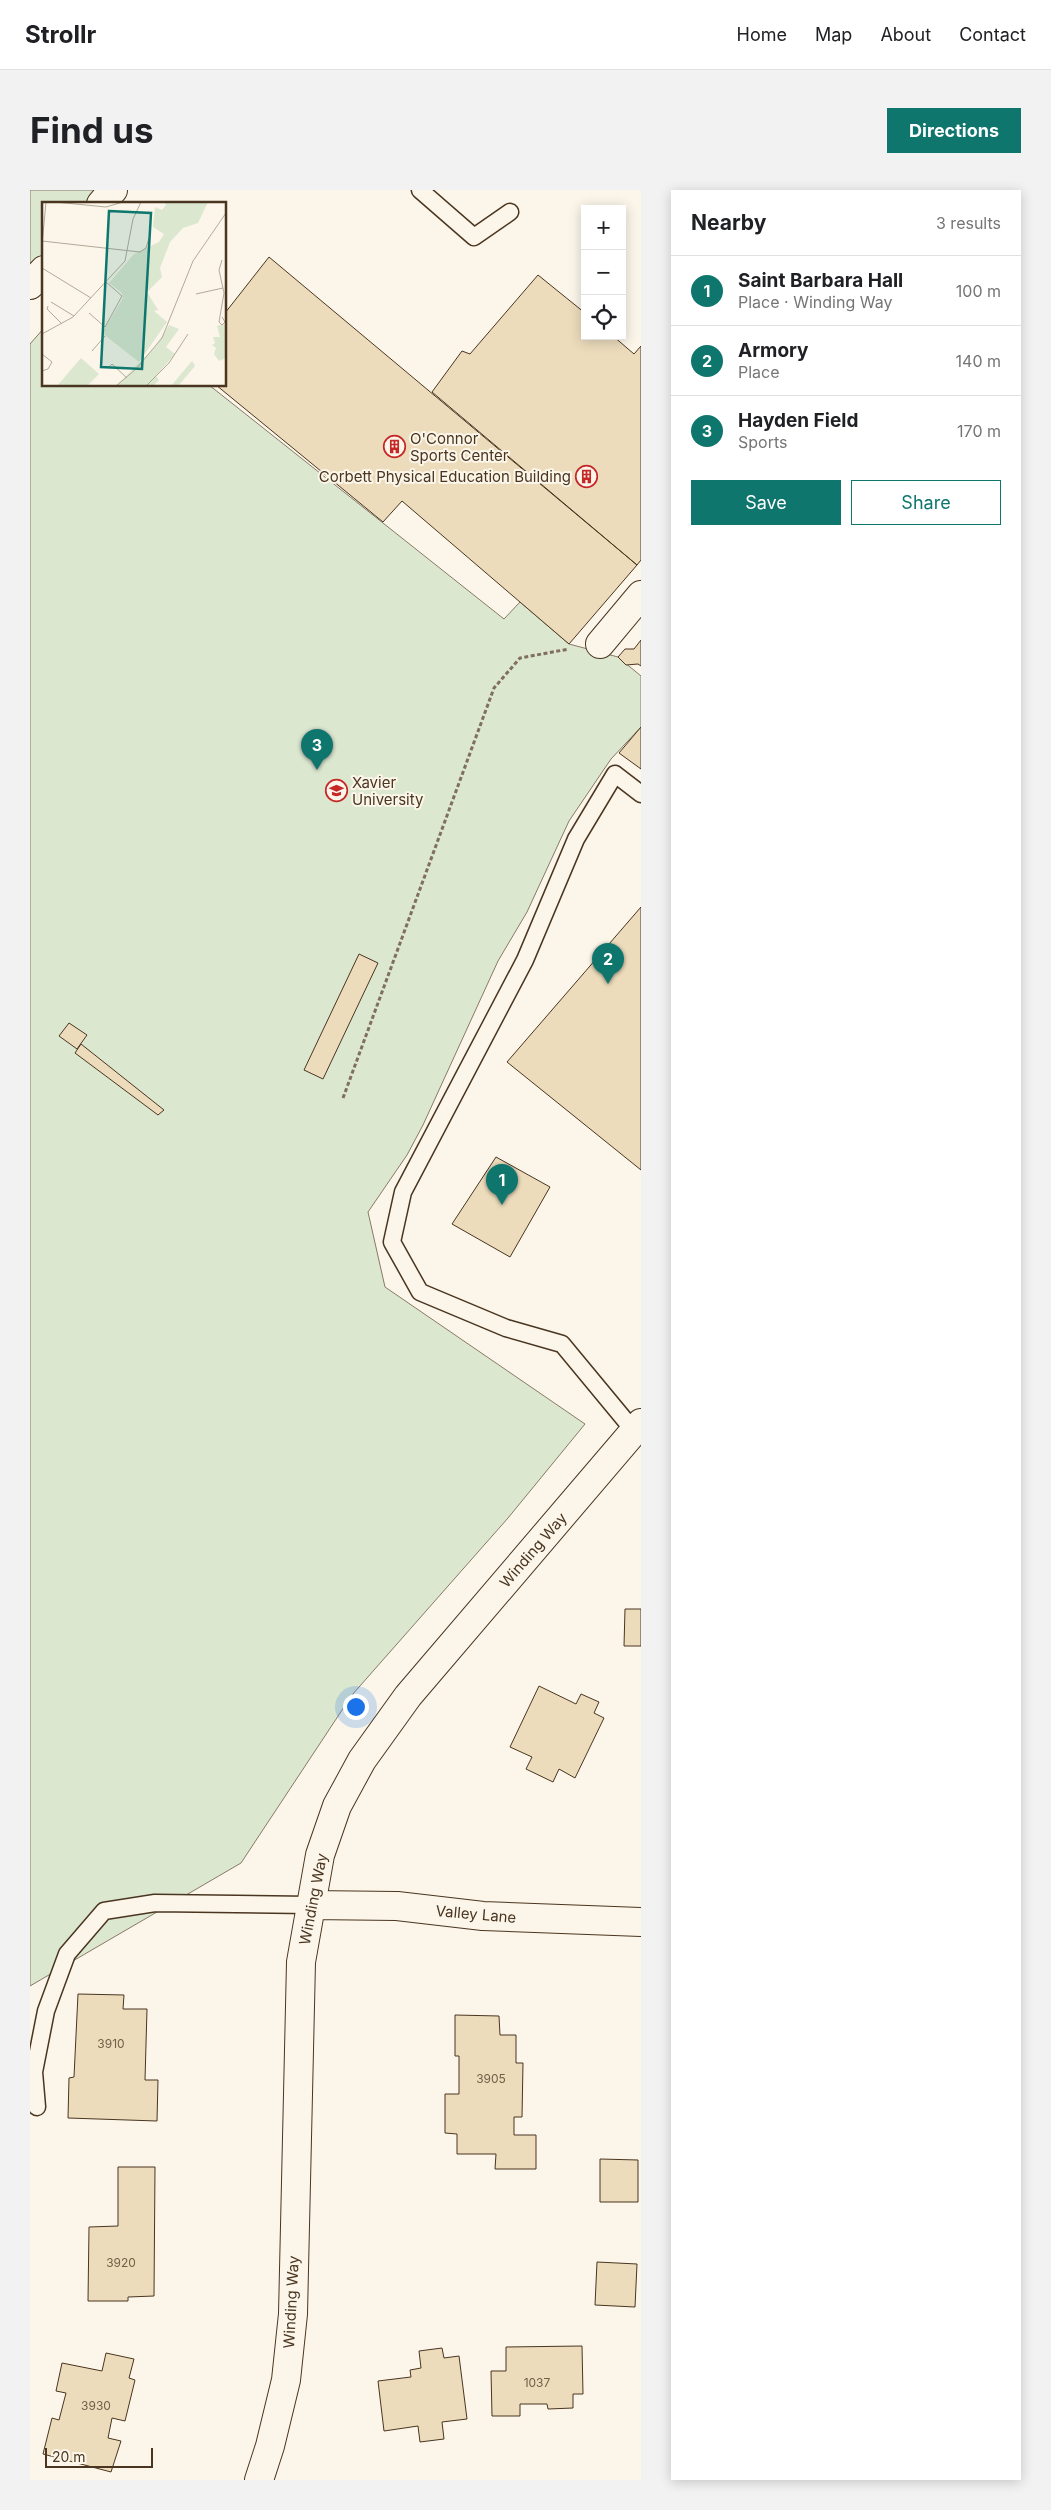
<!DOCTYPE html>
<html lang="en">
<head>
<meta charset="utf-8">
<style>
  body { margin:0; font-family:Inter,sans-serif; background:#f2f2f2; color:#202124 }
  .controls { position:absolute; right:15px; top:15px; display:grid; overflow:hidden; border-radius:0px; box-shadow:0 2px 12px #0003 }
  .controls button { width:45px; height:45px; display:grid; place-items:center; padding:0; border:0; border-bottom:1px solid #e0e0e0; background:#fff; color:#202124; font:25px sans-serif }
  .scale { position:absolute; left:15px; bottom:12px; width:108px; box-sizing:border-box; padding-left:5px; border:2px solid #4a3520; border-top:0; font-size:14px; line-height:18px; white-space:nowrap; color:#4a3520; -webkit-text-stroke:4px #fbf6e9; paint-order:stroke }
  .you { position:absolute; left:325px; top:1516px; width:18px; height:18px; margin:-12px; border:4px solid #fff; border-radius:50%; background:#1a73e8; box-shadow:0 0 0 8px #1a73e833 }
  .badge { display:grid; place-items:center; width:32px; height:32px; border-radius:50%; background:#0f766e; color:#fff; font-size:16px; font-weight:700 }
  .pin { position:absolute; translate:-50% -41px; filter:drop-shadow(0 1px 2px #0008) }
  .pin::after { content:''; position:absolute; top:26px; width:18px; height:15px; background:inherit; clip-path:polygon(0 0,100% 0,50% 100%) }
  .list { margin:0; padding:0; list-style:none }
  h2 { display:flex; justify-content:space-between; align-items:center; height:65px; margin:0; padding:0 20px; font-size:21px }
  h2 small { font-size:16px; font-weight:400; color:#757577 }
  .list li { display:grid; grid-template-columns:32px 1fr auto; gap:15px; align-items:center; box-sizing:border-box; height:70px; padding:0 20px; border-top:1px solid #e0e0e0 }
  .list b { display:block; font-size:19px; white-space:nowrap }
  .list p { margin:0; font-size:16px; white-space:nowrap; color:#757577 }
  .list em { font-size:16px; font-style:normal; color:#757577 }
  .actions { display:flex; gap:10px; padding:15px 20px }
  .actions a { flex:1; padding:11px 0; border:1px solid #0f766e; border-radius:0px; text-align:center; font-size:18px; color:#0f766e }
  .actions .main { background:#0f766e; color:#fff }
  .icon { flex:none; width:28px; height:28px; fill:none; stroke:currentColor; stroke-width:2; stroke-linecap:round; stroke-linejoin:round }
  .map { position:relative; flex:none; width:611px; height:2290px; overflow:hidden; border-radius:0px }
  header { display:flex; align-items:center; gap:30px; box-sizing:border-box; height:70px; padding:0 25px; background:#fff; border-bottom:1px solid #e0e0e0 }
  header strong { font-size:24px }
  nav { display:flex; gap:28px; margin-inline-start:auto; font-size:18px }
  .intro { display:flex; align-items:center; justify-content:space-between; box-sizing:border-box; height:120px; padding:0 30px }
  h1 { margin:0; font-size:35px }
  .button { padding:12px 22px; border-radius:0px; background:#0f766e; color:#fff; font-size:18px; font-weight:700 }
  main { display:flex; gap:30px; padding:0 30px }
  aside { flex:1; background:#fff; border-radius:0px; box-shadow:0 2px 12px #0003 }
  .map>svg:first-child { display:block }
</style>
</head>
<body>
<header>
<strong>Strollr</strong>
<nav><a>Home</a><a>Map</a><a>About</a><a>Contact</a></nav>
</header>
<div class="intro"><h1>Find us</h1><a class="button">Directions</a></div>
<main>
<div class="map">
<svg width="611" height="2290" viewBox="0 0 611 2290">
  <rect width="100%" height="100%" fill="#fbf6e9"/>
  <path fill="#dce7d0" stroke="#887966" d="M0,0H83L71,14H14V80L0,95Z
    M14,138V195H179L474,429L490,412L539,454L588,467L611,486V537L581,569L539,631L497,722L468,771L393,935L377,965L338,1022L355,1097L555,1234L478,1328L322,1505L211,1673L0,1796V154Z"/>
  <path fill="#ecdcbc" stroke="#4a3520" d="M239,67L607,375L539,454L372,311L353,332L186,195H195V123Z
    M508,85L555,123V146H583L604,164L611,156V370L607,375L402,202L432,161L440,164Z
    M611,450V476L608,474L596,475L588,467L595,459H604Z
    M611,537V579L589,563Z
    M611,717V980L477,872Z
    M329,764L348,773L293,889L274,880Z
    M39,833L57,845L47,859L29,846Z
    M51,854L134,920L128,925L45,863Z
    M466,967L520,997L480,1067L422,1034Z
    M595,1419H611V1456H594Z
    M509,1496L546,1514L551,1504L569,1512L564,1523L574,1528L545,1588L529,1579L523,1592L496,1579L502,1567L480,1557Z
    M48,1804L94,1805L93,1819H117L115,1890H128L127,1931L38,1928L39,1888L44,1887Z
    M425,1825L469,1826L470,1845H486V1873H493L492,1927H484V1945H506V1979H465L466,1964H427V1944L415,1943V1904H429V1866H425Z
    M570,1969L608,1970V2012H570Z
    M88,1977H125L124,2106L98,2107V2111H58L59,2037L88,2036Z
    M567,2072L607,2074L605,2117L565,2115Z
    M552,2156L553,2204H543V2218L518,2219L517,2214H490V2226H462L461,2181H476V2157Z
    M412,2158L414,2168L429,2166L437,2229L412,2232L414,2249L390,2252L388,2236L354,2241L348,2191L381,2187L380,2180L391,2178L389,2161Z
    M76,2163L104,2169L99,2188L105,2190L95,2231L82,2228L78,2248L91,2251L81,2282L13,2264L22,2228L29,2230L36,2203L26,2201L32,2173L72,2181Z"/>
  <g fill="none" stroke-linecap="round" stroke-linejoin="round">
    <defs>
      <path id="lane" d="M390,0L444,47L480,22
        M604,1241L532,1154L476,1138L390,1102L362,1052L373,1002L495,770L546,649L585,584L611,604
        M7,1917L4,1882L16,1821L37,1764L74,1721L125,1713L280,1715"/>
      <path id="street" d="M570,454L611,405
        M280,1715L367,1716L453,1726L611,1732
        M229,2290L240,2256L256,2190L263,2124L271,1772L290,1665L307,1616L332,1570L378,1506L611,1233"/>
      <path id="secondary" d="M71,14L83,0
        M0,95L14,80"/>
    </defs>
    <use href="#lane" stroke="#4a3520" stroke-width="19"/>
    <use href="#street" stroke="#4a3520" stroke-width="30"/>
    <use href="#secondary" stroke="#4a3520" stroke-width="30"/>
    <path stroke="#7f6f5c" stroke-width="3" stroke-dasharray="4 2.5" stroke-linecap="butt" d="M313,908L464,498L490,468L539,459"/>
    <use href="#lane" stroke="#fbf6e9" stroke-width="16"/>
    <use href="#street" stroke="#fbf6e9" stroke-width="28"/>
    <use href="#secondary" stroke="#fbf6e9" stroke-width="28"/>
  </g>
  <defs>
    <symbol id="building-ring" viewBox="-11 -11 22 22"><circle r="9.5" fill="#fbf6e9" stroke="#c62828" stroke-width="1.5"/><path d="M-4-6H4V6H1V3H-1V6H-4ZM-2.5-4.3h1.7v1.8h-1.7ZM.8-4.3h1.7v1.8H.8ZM-2.5-1h1.7V.8h-1.7ZM.8-1h1.7V.8H.8Z" fill="#c62828"/></symbol>
    <symbol id="university-ring" viewBox="-11 -11 22 22"><circle r="9.5" fill="#fbf6e9" stroke="#c62828" stroke-width="1.5"/><path d="M0-5L7-2L0 1L-7-2ZM-4 1L0 2.5L4 1V4Q0 6-4 4Z" fill="#c62828"/></symbol>
  </defs>
  <g fill-rule="evenodd">
    <use href="#building-ring" x="352" y="244" width="25" height="25"/>
    <use href="#building-ring" x="544" y="274" width="25" height="25"/>
    <use href="#university-ring" x="294" y="588" width="25" height="25"/>
  </g>
  <g text-anchor="middle" dominant-baseline="central" stroke-width="4" stroke-linejoin="round" paint-order="stroke">
    <g font-size="12" fill="#725f47">
      <text x="81" y="1853">3910</text>
      <text x="461" y="1888">3905</text>
      <text x="91" y="2072">3920</text>
      <text x="507" y="2192">1037</text>
      <text x="66" y="2215">3930</text>
    </g>
    <g font-size="15" fill="#4a3520" stroke="#fbf6e9" text-anchor="start">
      <text x="380" y="248">O'Connor<tspan x="380" dy="17">Sports Center</tspan></text>
      <text x="541" y="286" text-anchor="end">Corbett Physical Education Building</text>
      <text x="322" y="592">Xavier<tspan x="322" dy="17">University</tspan></text>
    </g>
    <g font-size="15" fill="#4a3520" stroke="#fbf6e9">
      <text transform="translate(503 1360) rotate(-49)">Winding Way</text>
      <text transform="translate(283 1709) rotate(-79)">Winding Way</text>
      <text transform="translate(446 1724) rotate(5)">Valley Lane</text>
      <text transform="translate(261 2112) rotate(-87)">Winding Way</text>
    </g>
  </g>
  <g transform="translate(12 12)">
    <rect width="184" height="184" fill="#fbf6e9"/>
    <path d="M122,0H166L156,21L141,26L128,40L118,66L120,75L105,90L116,108L112,109L125,120L97,160L60,131L81,96L80,91L67,81L92,52L117,40L122,32L111,25L113,5L120,8L124,3ZM183,122L184,156L177,159L172,152L174,146L170,143L173,141L171,135H178L175,124ZM127,123L137,127L124,145L133,152L114,174L117,178L111,184H74L113,145ZM39,156L57,172L46,183L15,184ZM150,159L153,164L137,183L129,184Z" fill="#dce7d0"/>
    <path fill="none" stroke="#b4a999" stroke-width="1" d="M13,0L64,5L81,0M0,39L98,50L104,46L107,36M0,43L4,0M180,58L177,68L182,91L177,120L180,123L183,120L180,115M0,66L49,96M154,92L181,86M9,100L32,114M6,104L5,107L20,122M47,111L63,125L80,94L64,80M0,132L31,115L83,59L91,17L99,0M50,149L63,134M0,152L10,160L6,167L0,169M68,164L70,162L85,176M74,184L94,167L120,136L151,59L184,11M104,184L127,161L146,132"/>
    <path fill="#0f766e" fill-opacity="0.15" stroke="#0f766e" stroke-width="2.5" d="M67,9L109,11L100,167L59,165Z"/>
    <rect width="184" height="184" fill="none" stroke="#4a3520" stroke-width="2.5"/>
  </g>
</svg>
<div class="controls">
<button>+</button>
<button>−</button>
<button><svg class="icon" aria-label="locate" viewBox="0 0 24 24"><circle cx="12" cy="12" r="6"/><path d="M12 2v4M12 18v4M2 12h4M18 12h4"/></svg></button>
</div>
<div class="scale">20 m</div>
<div class="you"></div>
<div class="pin badge" style="left:472px;top:1015px">1</div>
<div class="pin badge" style="left:578px;top:794px">2</div>
<div class="pin badge" style="left:287px;top:580px">3</div>
</div>
<aside>
<h2>Nearby<small>3 results</small></h2>
<ul class="list">
<li><span class="badge">1</span><div><b>Saint Barbara Hall</b><p>Place · Winding Way</p></div><em>100 m</em></li>
<li><span class="badge">2</span><div><b>Armory</b><p>Place</p></div><em>140 m</em></li>
<li><span class="badge">3</span><div><b>Hayden Field</b><p>Sports</p></div><em>170 m</em></li>
</ul>
<div class="actions"><a class="main">Save</a><a>Share</a></div>
</aside>
</main>
</body>
</html>
